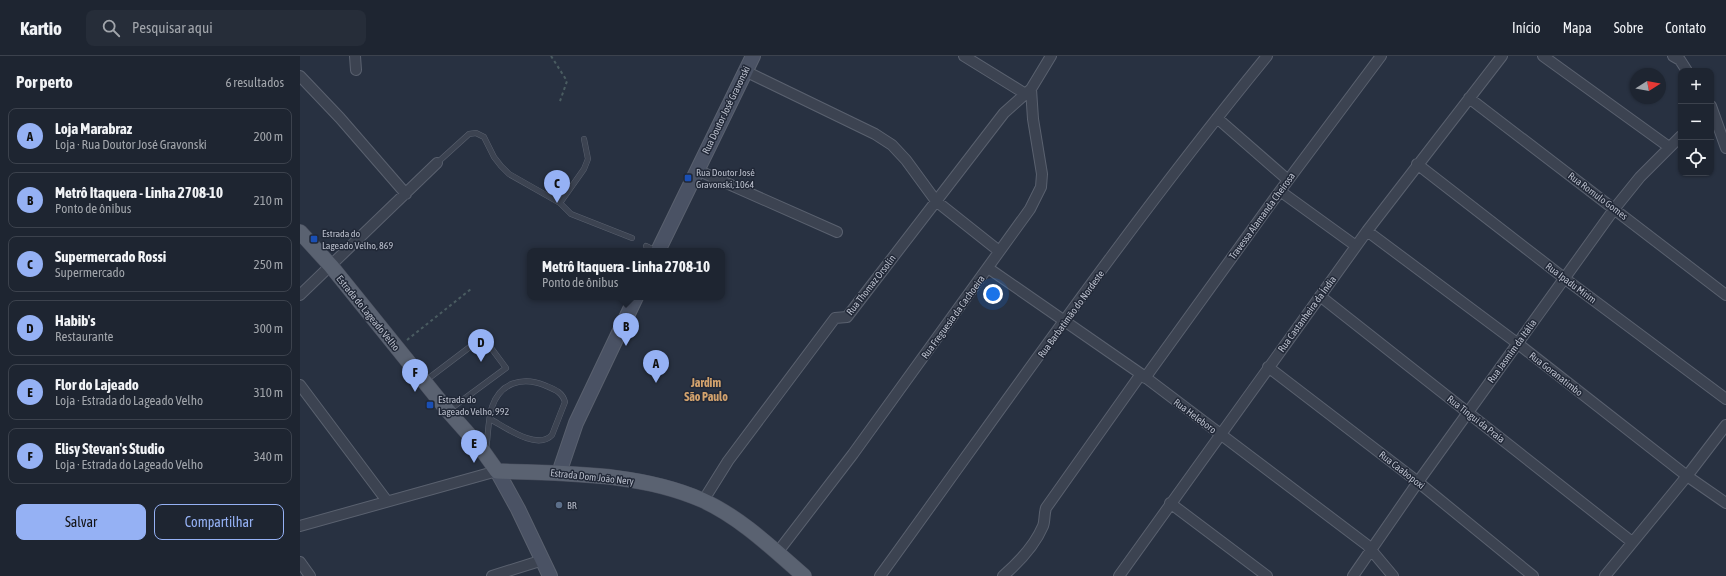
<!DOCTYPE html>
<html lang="pt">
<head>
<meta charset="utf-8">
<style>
  body { margin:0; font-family:"Asap Condensed",sans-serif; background:#262d39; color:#f1f3f6 }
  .controls { position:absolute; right:12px; top:12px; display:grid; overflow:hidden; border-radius:8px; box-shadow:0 1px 3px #0004 }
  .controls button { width:36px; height:36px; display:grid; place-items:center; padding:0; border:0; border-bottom:1px solid #3c424d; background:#1e2531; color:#f1f3f6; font:20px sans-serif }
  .compass { position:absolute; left:1330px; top:12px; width:36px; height:36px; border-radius:50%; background:#1e2531; box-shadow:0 1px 3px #0004; rotate:79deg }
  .you { position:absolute; left:693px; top:238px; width:14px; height:14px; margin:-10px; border:3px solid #fff; border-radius:50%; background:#1a73e8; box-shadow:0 0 0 6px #1a73e833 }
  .badge { display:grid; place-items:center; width:26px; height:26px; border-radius:50%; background:#95b1f4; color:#111; font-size:13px; font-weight:700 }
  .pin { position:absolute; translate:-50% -33px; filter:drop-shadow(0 1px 2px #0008) }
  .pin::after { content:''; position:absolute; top:21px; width:14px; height:12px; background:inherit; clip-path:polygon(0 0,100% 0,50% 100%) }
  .popup { position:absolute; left:227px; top:192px; width:198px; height:52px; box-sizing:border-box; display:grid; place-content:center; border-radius:8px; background:#1e2531; filter:drop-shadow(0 1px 3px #0005); font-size:13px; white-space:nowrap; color:#a1a5ab }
  .popup b { font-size:15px; color:#f1f3f6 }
  .popup::after { content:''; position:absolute; left:50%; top:100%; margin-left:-8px; border:8px solid transparent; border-top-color:#1e2531 }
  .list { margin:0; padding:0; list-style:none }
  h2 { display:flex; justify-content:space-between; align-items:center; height:52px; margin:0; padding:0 16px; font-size:17px }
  h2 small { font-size:13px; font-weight:400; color:#a1a5ab }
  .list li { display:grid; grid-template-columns:26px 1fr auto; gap:12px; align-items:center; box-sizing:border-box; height:56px; margin:0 8px 8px; padding:0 8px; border:1px solid #3c424d; border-radius:8px }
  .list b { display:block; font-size:15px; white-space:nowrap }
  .list p { margin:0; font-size:13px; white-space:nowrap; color:#a1a5ab }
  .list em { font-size:13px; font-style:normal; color:#a1a5ab }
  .actions { display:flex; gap:8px; padding:12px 16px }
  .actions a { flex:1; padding:9px 0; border:1px solid #95b1f4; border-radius:8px; text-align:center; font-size:14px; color:#95b1f4 }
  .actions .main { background:#95b1f4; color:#111 }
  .icon { flex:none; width:22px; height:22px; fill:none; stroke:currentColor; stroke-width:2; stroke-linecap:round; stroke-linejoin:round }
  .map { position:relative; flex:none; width:1426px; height:520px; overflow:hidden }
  header { display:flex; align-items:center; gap:24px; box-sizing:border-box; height:56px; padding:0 20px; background:#1e2531; border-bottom:1px solid #3c424d }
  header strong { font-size:19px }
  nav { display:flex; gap:22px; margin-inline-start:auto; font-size:14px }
  .search { width:280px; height:36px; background:#262d39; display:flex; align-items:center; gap:10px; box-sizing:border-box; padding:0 14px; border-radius:8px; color:#a1a5ab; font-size:15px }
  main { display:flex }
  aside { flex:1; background:#1e2531 }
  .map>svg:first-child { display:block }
</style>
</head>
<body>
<header>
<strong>Kartio</strong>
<div class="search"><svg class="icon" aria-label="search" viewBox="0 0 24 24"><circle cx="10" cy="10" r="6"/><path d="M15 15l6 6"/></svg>Pesquisar aqui</div>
<nav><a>Início</a><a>Mapa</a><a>Sobre</a><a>Contato</a></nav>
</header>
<main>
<aside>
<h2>Por perto<small>6 resultados</small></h2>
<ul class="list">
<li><span class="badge">A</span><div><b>Loja Marabraz</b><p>Loja · Rua Doutor José Gravonski</p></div><em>200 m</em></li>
<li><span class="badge">B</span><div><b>Metrô Itaquera - Linha 2708-10</b><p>Ponto de ônibus</p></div><em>210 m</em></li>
<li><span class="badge">C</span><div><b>Supermercado Rossi</b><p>Supermercado</p></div><em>250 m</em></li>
<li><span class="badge">D</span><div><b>Habib's</b><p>Restaurante</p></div><em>300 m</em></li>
<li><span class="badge">E</span><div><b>Flor do Lajeado</b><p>Loja · Estrada do Lageado Velho</p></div><em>310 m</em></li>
<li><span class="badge">F</span><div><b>Elisy Stevan's Studio</b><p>Loja · Estrada do Lageado Velho</p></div><em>340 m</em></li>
</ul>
<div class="actions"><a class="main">Salvar</a><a>Compartilhar</a></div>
</aside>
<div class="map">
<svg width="1426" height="520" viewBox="0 0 1426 520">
  <rect width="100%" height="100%" fill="#283141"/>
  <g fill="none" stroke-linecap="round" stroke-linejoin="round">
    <defs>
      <path id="lane" d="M137,107L169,78L176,77L184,81L194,101L201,110L209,118L260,147L271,158L332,182
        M260,147L284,113L288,103L284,83
        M346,190L356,195
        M125,325L183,281L206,312L149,354
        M186,394C188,382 188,362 192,351C200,327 222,320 244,329C253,333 262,335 265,346L252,379C237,395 205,371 190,363"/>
      <path id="street" d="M55,0L56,14
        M664,0L724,37
        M1243,0L1369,91
        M1373,0L1380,4L1387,15
        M445,15L575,78L592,89L606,104L636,145L699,195
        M0,20L40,62L106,138
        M1169,42L1426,239
        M1411,50L1426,92
        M917,62L988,124
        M1117,108L1264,222L1426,343
        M397,114L537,176
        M980,135L1056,190
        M1067,175L1217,287L1387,420L1426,447
        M688,212L841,318L1067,489L1093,520
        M0,239L137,107
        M1020,240L1332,486
        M968,311L1118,426L1233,520
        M845,322L980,135L1081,0
        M0,329L87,445
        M403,445L428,405L535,262L547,261L704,57L731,33
        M870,447L967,520
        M0,470L197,415
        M477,497L553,398L730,153L741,131L742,118L733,63L731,33L751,0
        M0,506L10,520
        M192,520L243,504
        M580,520C707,345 830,167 967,0
        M703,520C718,507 735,489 743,470C745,465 744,458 746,452L841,318
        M819,520L1067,175L1202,0
        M1053,520L1118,426L1315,152L1340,121L1381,80
        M1305,520L1387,420L1426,369"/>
      <path id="secondary" d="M358,195L453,0
        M197,415L218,453L250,520
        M259,417L276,367L336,241"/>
      <path id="primary" d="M0,176L31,210L148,355L180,391L197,415C265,418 338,416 402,444C440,461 473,493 504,520"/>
    </defs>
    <use href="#lane" stroke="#5a616f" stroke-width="6"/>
    <use href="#street" stroke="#5a616f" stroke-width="12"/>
    <use href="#secondary" stroke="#5a616f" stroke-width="16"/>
    <use href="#primary" stroke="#464c5b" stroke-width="16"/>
    <path stroke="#4a5c61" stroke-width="2" stroke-dasharray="3 3" stroke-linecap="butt" d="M251,0L267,25L259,48
      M107,284L171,233"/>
    <use href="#lane" stroke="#3c4351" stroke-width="5"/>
    <use href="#street" stroke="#3c4351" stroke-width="10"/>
    <use href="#secondary" stroke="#4a5264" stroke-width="14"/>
    <use href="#primary" stroke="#5a6271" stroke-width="15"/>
  </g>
  <g fill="#1a4fb4" stroke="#212837" stroke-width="1.5">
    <rect x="384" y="118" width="8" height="8" rx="2"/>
    <rect x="10" y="179" width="8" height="8" rx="2"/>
    <rect x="126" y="345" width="8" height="8" rx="2"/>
  </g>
  <circle fill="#5c6f8a" stroke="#212837" stroke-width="1.5" cx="259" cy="449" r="4"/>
  <g text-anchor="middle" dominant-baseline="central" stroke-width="3" stroke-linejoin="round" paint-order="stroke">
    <g font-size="10" fill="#b9becb" stroke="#212837">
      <text transform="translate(426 54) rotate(-64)">Rua Doutor José Gravonski</text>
      <text transform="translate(1298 140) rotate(37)">Rua Romulo Gomes</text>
      <text transform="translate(962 160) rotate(-54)">Travessa Alamanda Cheirosa</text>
      <text transform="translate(1271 227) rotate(37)">Rua Ipadu Mirim</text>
      <text transform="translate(571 229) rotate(-52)">Rua Thomaz Orsolin</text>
      <text transform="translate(68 257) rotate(51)">Estrada do Lageado Velho</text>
      <text transform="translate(771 258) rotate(-54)">Rua Barbatimão do Nordeste</text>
      <text transform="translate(1007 258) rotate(-54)">Rua Castanheira da Índia</text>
      <text transform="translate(653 261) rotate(-54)">Rua Freguesia da Cachoeira</text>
      <text transform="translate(1212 295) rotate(-54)">Rua Jasmim da Itália</text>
      <text transform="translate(1256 318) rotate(38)">Rua Goranatimbo</text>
      <text transform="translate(895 360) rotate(37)">Rua Heleboro</text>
      <text transform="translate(1176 363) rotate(38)">Rua Tingui da Praia</text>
      <text transform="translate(1102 414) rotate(38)">Rua Caabopoxi</text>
      <text transform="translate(292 421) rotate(6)">Estrada Dom João Nery</text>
    </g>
    <g font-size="10" fill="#b9becb" stroke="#212837" text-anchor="start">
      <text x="396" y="116">Rua Doutor José<tspan x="396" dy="12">Gravonski, 1064</tspan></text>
      <text x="22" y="177">Estrada do<tspan x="22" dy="12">Lageado Velho, 869</tspan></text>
      <text x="138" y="343">Estrada do<tspan x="138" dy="12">Lageado Velho, 992</tspan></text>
      <text x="267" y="449">BR</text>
    </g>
    <g font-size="12" font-weight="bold" fill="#d2a26d" stroke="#212837">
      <text x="406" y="327">Jardim<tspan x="406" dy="14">São Paulo</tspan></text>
    </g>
  </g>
</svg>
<div class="controls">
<button>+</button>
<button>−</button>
<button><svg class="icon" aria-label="locate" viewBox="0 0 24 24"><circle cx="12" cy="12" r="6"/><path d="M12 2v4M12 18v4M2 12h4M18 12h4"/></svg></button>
</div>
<svg class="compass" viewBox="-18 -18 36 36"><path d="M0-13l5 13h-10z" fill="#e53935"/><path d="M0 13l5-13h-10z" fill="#a1a5ab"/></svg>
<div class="you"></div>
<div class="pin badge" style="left:356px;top:327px">A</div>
<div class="pin badge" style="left:326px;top:290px">B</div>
<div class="popup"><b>Metrô Itaquera - Linha 2708-10</b>Ponto de ônibus</div>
<div class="pin badge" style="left:257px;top:147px">C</div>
<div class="pin badge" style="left:181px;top:306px">D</div>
<div class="pin badge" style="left:174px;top:407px">E</div>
<div class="pin badge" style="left:115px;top:336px">F</div>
</div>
</main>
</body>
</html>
